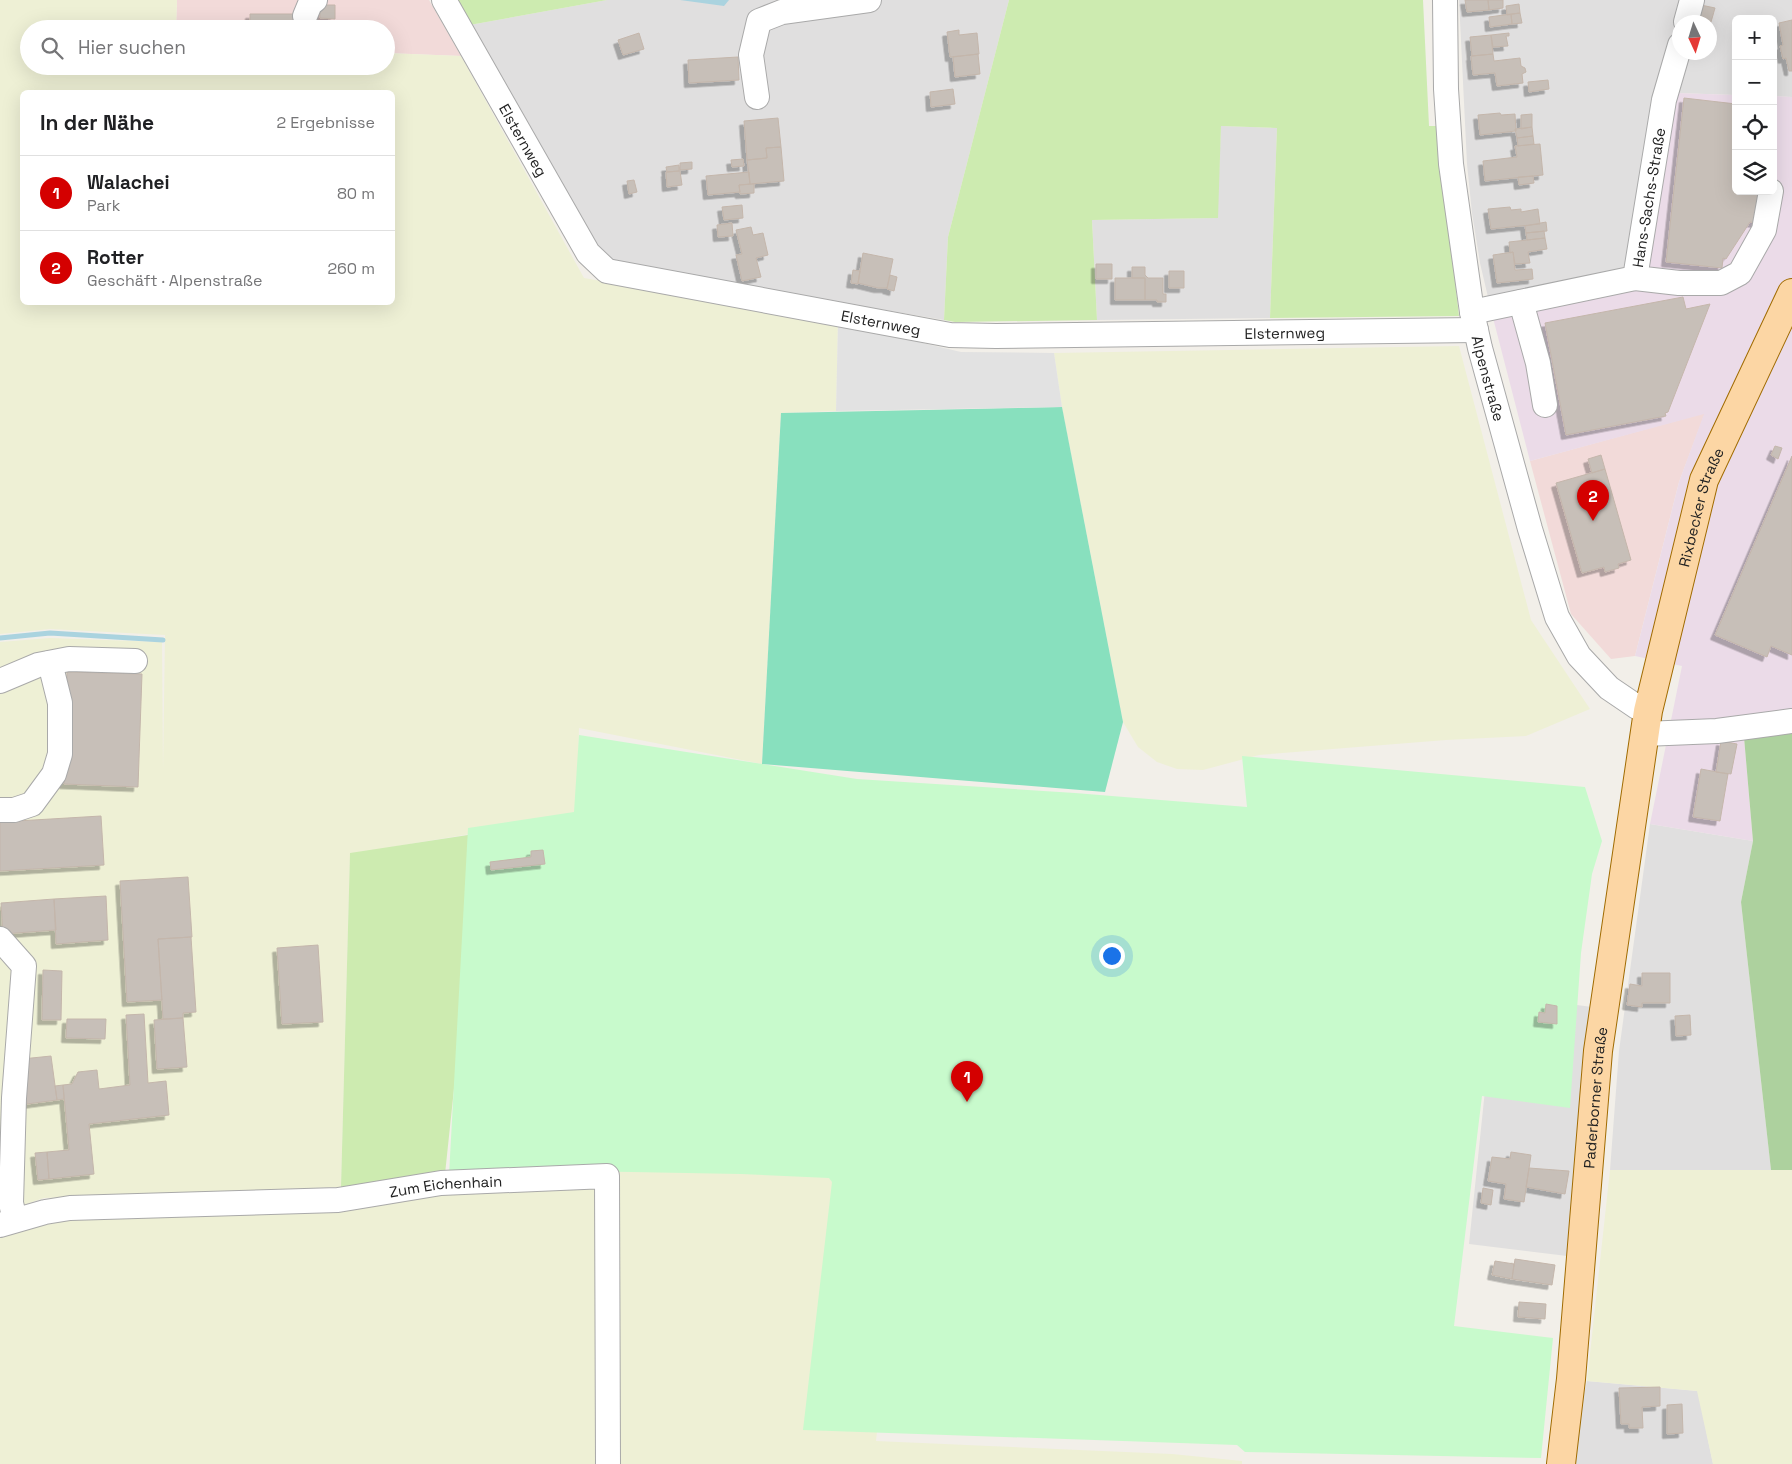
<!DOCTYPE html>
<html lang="de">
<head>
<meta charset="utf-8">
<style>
  body { margin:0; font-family:"Space Grotesk",sans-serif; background:#f6f6f6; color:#202124 }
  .controls { position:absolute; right:15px; top:15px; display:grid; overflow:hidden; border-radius:8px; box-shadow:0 5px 20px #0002 }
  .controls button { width:45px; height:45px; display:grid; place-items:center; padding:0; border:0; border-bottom:1px solid #e0e0e0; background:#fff; color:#202124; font:25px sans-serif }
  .compass { position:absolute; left:1672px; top:15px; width:45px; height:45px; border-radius:50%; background:#fff; box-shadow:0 5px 20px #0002; rotate:176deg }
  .you { position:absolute; left:1111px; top:955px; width:18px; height:18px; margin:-12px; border:4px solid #fff; border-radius:50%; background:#1a73e8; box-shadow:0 0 0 8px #1a73e833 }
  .badge { display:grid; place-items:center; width:32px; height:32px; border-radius:50%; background:#d40000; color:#fff; font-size:16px; font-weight:700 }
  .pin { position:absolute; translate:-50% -41px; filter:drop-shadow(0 1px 2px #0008) }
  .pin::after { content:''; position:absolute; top:26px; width:18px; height:15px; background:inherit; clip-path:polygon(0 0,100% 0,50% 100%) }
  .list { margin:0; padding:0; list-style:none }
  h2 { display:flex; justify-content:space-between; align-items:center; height:65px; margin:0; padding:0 20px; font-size:21px }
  h2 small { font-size:16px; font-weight:400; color:#757577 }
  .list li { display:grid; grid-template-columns:32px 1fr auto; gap:15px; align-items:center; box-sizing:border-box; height:75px; padding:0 20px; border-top:1px solid #e0e0e0 }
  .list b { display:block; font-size:19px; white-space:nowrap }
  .list p { margin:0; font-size:16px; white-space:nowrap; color:#757577 }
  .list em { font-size:16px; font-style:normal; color:#757577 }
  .icon { flex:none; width:28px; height:28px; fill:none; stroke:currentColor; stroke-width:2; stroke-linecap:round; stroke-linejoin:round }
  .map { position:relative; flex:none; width:1792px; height:1464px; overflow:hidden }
  .search { position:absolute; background:#fff; box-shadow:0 5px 20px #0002; left:20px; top:20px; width:375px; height:55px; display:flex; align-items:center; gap:12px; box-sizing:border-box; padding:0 18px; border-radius:28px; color:#757577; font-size:19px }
  .panel { position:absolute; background:#fff; box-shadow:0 5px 20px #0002; left:20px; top:90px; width:375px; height:215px; border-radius:8px }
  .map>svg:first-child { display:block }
</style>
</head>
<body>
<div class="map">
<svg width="1792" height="1464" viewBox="0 0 1792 1464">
  <defs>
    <filter id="shadow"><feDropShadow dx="-4.5" dy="4.5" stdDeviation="0" flood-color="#0004"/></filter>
  </defs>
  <rect width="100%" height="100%" fill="#f2efe9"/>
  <path fill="#e0dfdf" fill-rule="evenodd" d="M607,0H1009L948,237L944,320L601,262L464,26Z
    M1459,0H1792V97L1773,96V19H1736V95L1676,93L1637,279L1492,314L1480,263L1472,213L1467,164ZM1680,22H1710V52H1680Z
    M1221,126L1277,128L1270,318L1097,320L1092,220L1217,218Z
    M1650,824L1753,841L1741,902L1771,1170H1610L1619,1051Z
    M1495,994L1592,1007L1567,1256L1469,1244Z
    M1587,1381L1698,1391L1713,1464H1567Z"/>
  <path fill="#f2dad9" d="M177,0H429L461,56L386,53V29H176Z
    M1705,413L1679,482L1635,656L1611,659L1571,614L1530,461Z"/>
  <path fill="#ebdbe8" d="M1676,93L1736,95V191H1773V96L1792,97V731L1744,737L1753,841L1650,824L1682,666L1635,656L1679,482L1704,414L1530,461L1492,314L1637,279Z"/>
  <path fill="#eef0d5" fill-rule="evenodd" d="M0,0H177L176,29H29V66H386V53L461,56L584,278L838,323L836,411L781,413L762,764L579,728L577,816L350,854L341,1187L44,1198L0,1213V642L50,638L162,642L163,770L165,635L50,629L0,634ZM22,92H392V302H22Z
    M1459,346L1531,620L1590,709L1526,736L1446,740L1259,755L1203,770L1177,769L1157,762L1138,747L1123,722L1062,407L1054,353Z
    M907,1152L876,1441L1172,1454L1242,1461V1464H610L609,1169Z
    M1610,1170H1792V1464H1713L1697,1391L1587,1381Z
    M606,1178L605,1464H0V1231L46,1217Z"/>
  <path fill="#cdebb0" d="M450,0H607L464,26Z
    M1009,0H1423L1429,126H1438L1459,316L1270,318L1277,128L1221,126L1218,218L1092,220L1097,320L955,322L944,320L948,237Z
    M481,833L445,1174L341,1187L350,853Z"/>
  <path fill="#add19e" d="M1792,731V1170H1771L1741,902L1753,841L1744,737Z"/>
  <path fill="#c8facc" d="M579,735L857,779L1075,793L1247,807L1242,756L1585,787L1602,841L1592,874L1581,953L1570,1108L1482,1096L1454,1326L1553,1338L1541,1458L1245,1452L1237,1445L803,1430L832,1182L829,1178L741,1174L576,1171L449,1175L468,828L574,812Z"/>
  <path fill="#88e0be" d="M1062,407L1123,722L1105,792L762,764L781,413Z"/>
  <path fill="#e2e2e2" d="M838,323L961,352L1054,353L1062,407L836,411Z"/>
  <path fill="#aad3df" d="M680,0H729L724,6Z"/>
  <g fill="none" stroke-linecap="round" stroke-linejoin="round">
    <path stroke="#aad3df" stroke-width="5" d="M0,638L50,633L163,640"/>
  </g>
  <path fill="#c7bfb8" stroke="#c4b6ab" filter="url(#shadow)" d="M1465,0H1488L1489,10L1467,12Z
    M1488,0H1503V8L1489,10Z
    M1519,4L1520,13L1507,15L1506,6Z
    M320,5H335V19L320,18Z
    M1701,5L1715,8L1711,22L1697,19Z
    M1520,13L1522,23L1512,24L1511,14Z
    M250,14H299V29H250Z
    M1511,14L1512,24L1490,27L1489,17Z
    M1792,20V71H1789L1786,58L1783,59L1780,46L1783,45L1779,23Z
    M959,30V35L977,33L979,54L950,57L947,32Z
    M639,33L644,49L623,55L618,40Z
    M1509,33V36H1506L1508,46L1493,47L1491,35Z
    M1491,35L1493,54L1472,56L1470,37Z
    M978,54L980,74L955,77L953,57Z
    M1493,54L1494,61L1520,58L1521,66L1525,68L1526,72L1522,74L1523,83L1497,86L1495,73L1473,75L1471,56Z
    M738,57L739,80L689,83L688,60Z
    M1548,80L1549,89L1529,92L1528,82Z
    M953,89L955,104L931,107L930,92Z
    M1684,98L1736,104V191H1760L1756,223L1750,222L1726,259L1723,258L1722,268L1666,262Z
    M1500,113L1501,115L1515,114L1516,131L1480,135L1478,115Z
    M1532,114V127L1521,129V115Z
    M778,118L781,147L766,148L767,158L747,160L744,121Z
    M1532,127L1533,136L1517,138L1515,129Z
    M1533,136L1534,144L1518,146L1517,138Z
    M1540,144L1543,175L1485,181L1483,161L1517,157L1515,146Z
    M781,147L784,181L750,184L747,160L767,158L766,148Z
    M743,159L744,166L732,167L731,160Z
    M692,162V169L680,170V163Z
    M679,165V171L667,172L666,167Z
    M680,171L682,185L667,187L666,172Z
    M749,172L750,184L739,185L740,192L708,195L706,176Z
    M1533,176L1534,183L1519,185L1518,177Z
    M634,180L637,192L629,194L627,181Z
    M754,184V193L740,194L739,185Z
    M742,205L743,218L724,220L722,207Z
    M1510,207L1511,210L1521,209V212L1538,209L1540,224L1491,229L1488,209Z
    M1546,222L1547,231L1526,233L1525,226Z
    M732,223L733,236L718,237L717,225Z
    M751,227L753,235L763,233L768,255L756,258L761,277L742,281L736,255L742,254L736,230Z
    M1544,231L1545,238L1527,240L1526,233Z
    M1545,238L1547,249L1528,252L1530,263L1515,264L1513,252L1510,253L1509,242Z
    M1513,252L1515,270L1532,269L1533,279L1497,283L1493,255Z
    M863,253L893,259L887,288H878L858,283Z
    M1096,264H1112V279H1096Z
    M1132,267H1145V275L1148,278H1163V294H1166V302H1157V300H1145V278H1132Z
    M853,270L860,271L858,284L851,283Z
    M1169,271H1184V288H1169Z
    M890,275L897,277L894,291L887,289Z
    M1115,278H1145V300H1115Z
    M1683,297L1686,309L1710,304L1668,412L1665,413L1666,416L1566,435L1545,323Z
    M1775,446L1782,448L1778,459L1771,455Z
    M1601,455L1605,469L1592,473L1588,459Z
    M1792,456V655L1771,646L1767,657L1715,635Z
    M1605,469L1631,560L1618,564L1619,568L1605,572L1604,567L1582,573L1556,483Z
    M67,672L142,674L138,787L64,784Z
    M1721,741L1737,744L1731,774L1716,772Z
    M1701,769L1728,774L1720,821L1693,817Z
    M101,816L104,865L0,871V822Z
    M543,850L545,864L491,870L490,862L531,857V851Z
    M188,877L192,937L158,939L162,1000L127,1002L120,881Z
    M106,896L108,940L56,944L54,899Z
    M54,899L56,930L3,934L1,903Z
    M191,937L196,1012L183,1013V1018L163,1019L158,939Z
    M318,945L323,1022L282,1024L277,948Z
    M43,970L62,971L61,1020H42Z
    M1642,973H1670V1003H1642V1007L1627,1005L1630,984L1642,986Z
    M1546,1004L1557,1006V1024L1538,1022L1539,1012L1545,1013Z
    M144,1014L148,1083L166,1081L169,1115L89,1124L94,1174L49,1179L47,1152L69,1150L63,1085L72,1084L78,1072L97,1070L99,1089L130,1085L126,1015Z
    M1690,1015L1691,1035L1676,1036L1675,1016Z
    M183,1018L187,1067L157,1069L154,1020Z
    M67,1019H106L105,1039L66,1038Z
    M51,1056L57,1100L27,1104L22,1059Z
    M63,1085L64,1099L57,1100L55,1086Z
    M47,1152L49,1179L38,1180L35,1153Z
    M1511,1152L1531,1155L1524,1202L1504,1199L1506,1184L1488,1181L1492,1157L1510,1159Z
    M1529,1168L1569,1171L1565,1194L1526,1187Z
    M1483,1188L1493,1190L1491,1205L1481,1203Z
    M1515,1259L1555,1265L1552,1285L1512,1279Z
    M1495,1261L1514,1264L1512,1279L1492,1275Z
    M1519,1302L1546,1304L1545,1319L1518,1317Z
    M1660,1387V1406L1642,1407L1643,1428H1629V1424H1621L1619,1388Z
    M1682,1404L1683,1433L1667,1434V1405Z"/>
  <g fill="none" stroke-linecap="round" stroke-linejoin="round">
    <defs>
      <g id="minor">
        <path id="s1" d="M444,0L588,253L607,271L950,335L996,336L1476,330"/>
        <path id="s2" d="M1445,0L1446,89L1451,164L1472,312L1480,348L1530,529L1557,617L1579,656L1609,688L1637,707L1648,711"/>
        <path d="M305,16L310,4L315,0"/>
        <path d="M1686,22L1692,0"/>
        <path d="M757,97L751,55L759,21L782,12L869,0"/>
        <path d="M1635,278L1679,283H1721L1740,273L1764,230L1771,191"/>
        <path d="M1521,302L1538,363L1545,405"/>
        <path id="s3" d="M1472,312L1635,278L1664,100L1680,45"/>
        <path d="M0,681L38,665L69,659L135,661"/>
        <path d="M1644,734L1717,731L1792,721"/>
        <path d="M0,810H14L32,804L54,774L60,754V703L50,663"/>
        <path d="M0,939L24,966L14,1098L11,1203L15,1220"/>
        <path id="s4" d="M0,1225L45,1212L70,1208L338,1200L441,1183L607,1176L608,1464"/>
      </g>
      <g id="major">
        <path id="s5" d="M1561,1464L1571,1379L1598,1051L1648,711L1704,480L1792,293"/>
      </g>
    </defs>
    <use href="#minor" stroke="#a9a9a9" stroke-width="26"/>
    <use href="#major" stroke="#a06b00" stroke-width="30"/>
    <use href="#minor" stroke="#fff" stroke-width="24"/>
    <use href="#major" stroke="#fcd6a4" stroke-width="28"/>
  </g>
  <g text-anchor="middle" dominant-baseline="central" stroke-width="4" stroke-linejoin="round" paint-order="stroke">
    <g font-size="15" fill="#222" stroke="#fff">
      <text stroke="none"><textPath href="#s1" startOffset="161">Elsternweg</textPath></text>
      <text stroke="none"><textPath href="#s3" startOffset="248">Hans-Sachs-Straße</textPath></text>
      <text stroke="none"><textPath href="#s1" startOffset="596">Elsternweg</textPath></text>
      <text stroke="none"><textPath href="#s1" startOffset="1001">Elsternweg</textPath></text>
      <text stroke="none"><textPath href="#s2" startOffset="382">Alpenstraße</textPath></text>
      <text stroke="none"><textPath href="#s5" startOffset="969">Rixbecker Straße</textPath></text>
      <text stroke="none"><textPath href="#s5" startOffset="368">Paderborner Straße</textPath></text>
      <text stroke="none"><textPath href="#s4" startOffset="449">Zum Eichenhain</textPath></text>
    </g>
  </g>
</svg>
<div class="controls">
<button>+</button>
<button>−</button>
<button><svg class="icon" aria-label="locate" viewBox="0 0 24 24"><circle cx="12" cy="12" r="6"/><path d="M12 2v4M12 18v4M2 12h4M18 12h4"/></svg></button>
<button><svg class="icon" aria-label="layers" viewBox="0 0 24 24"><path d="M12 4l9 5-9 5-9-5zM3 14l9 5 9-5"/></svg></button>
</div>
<svg class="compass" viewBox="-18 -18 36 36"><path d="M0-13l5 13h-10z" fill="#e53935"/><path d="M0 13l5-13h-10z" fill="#757577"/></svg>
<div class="you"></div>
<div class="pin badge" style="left:967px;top:1102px">1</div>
<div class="pin badge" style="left:1593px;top:521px">2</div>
<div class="search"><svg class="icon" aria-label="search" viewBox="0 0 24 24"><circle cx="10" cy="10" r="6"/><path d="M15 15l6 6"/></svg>Hier suchen</div>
<section class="panel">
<h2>In der Nähe<small>2 Ergebnisse</small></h2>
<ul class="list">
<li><span class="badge">1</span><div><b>Walachei</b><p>Park</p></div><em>80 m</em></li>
<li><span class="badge">2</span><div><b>Rotter</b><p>Geschäft · Alpenstraße</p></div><em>260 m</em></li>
</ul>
</section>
</div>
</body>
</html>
